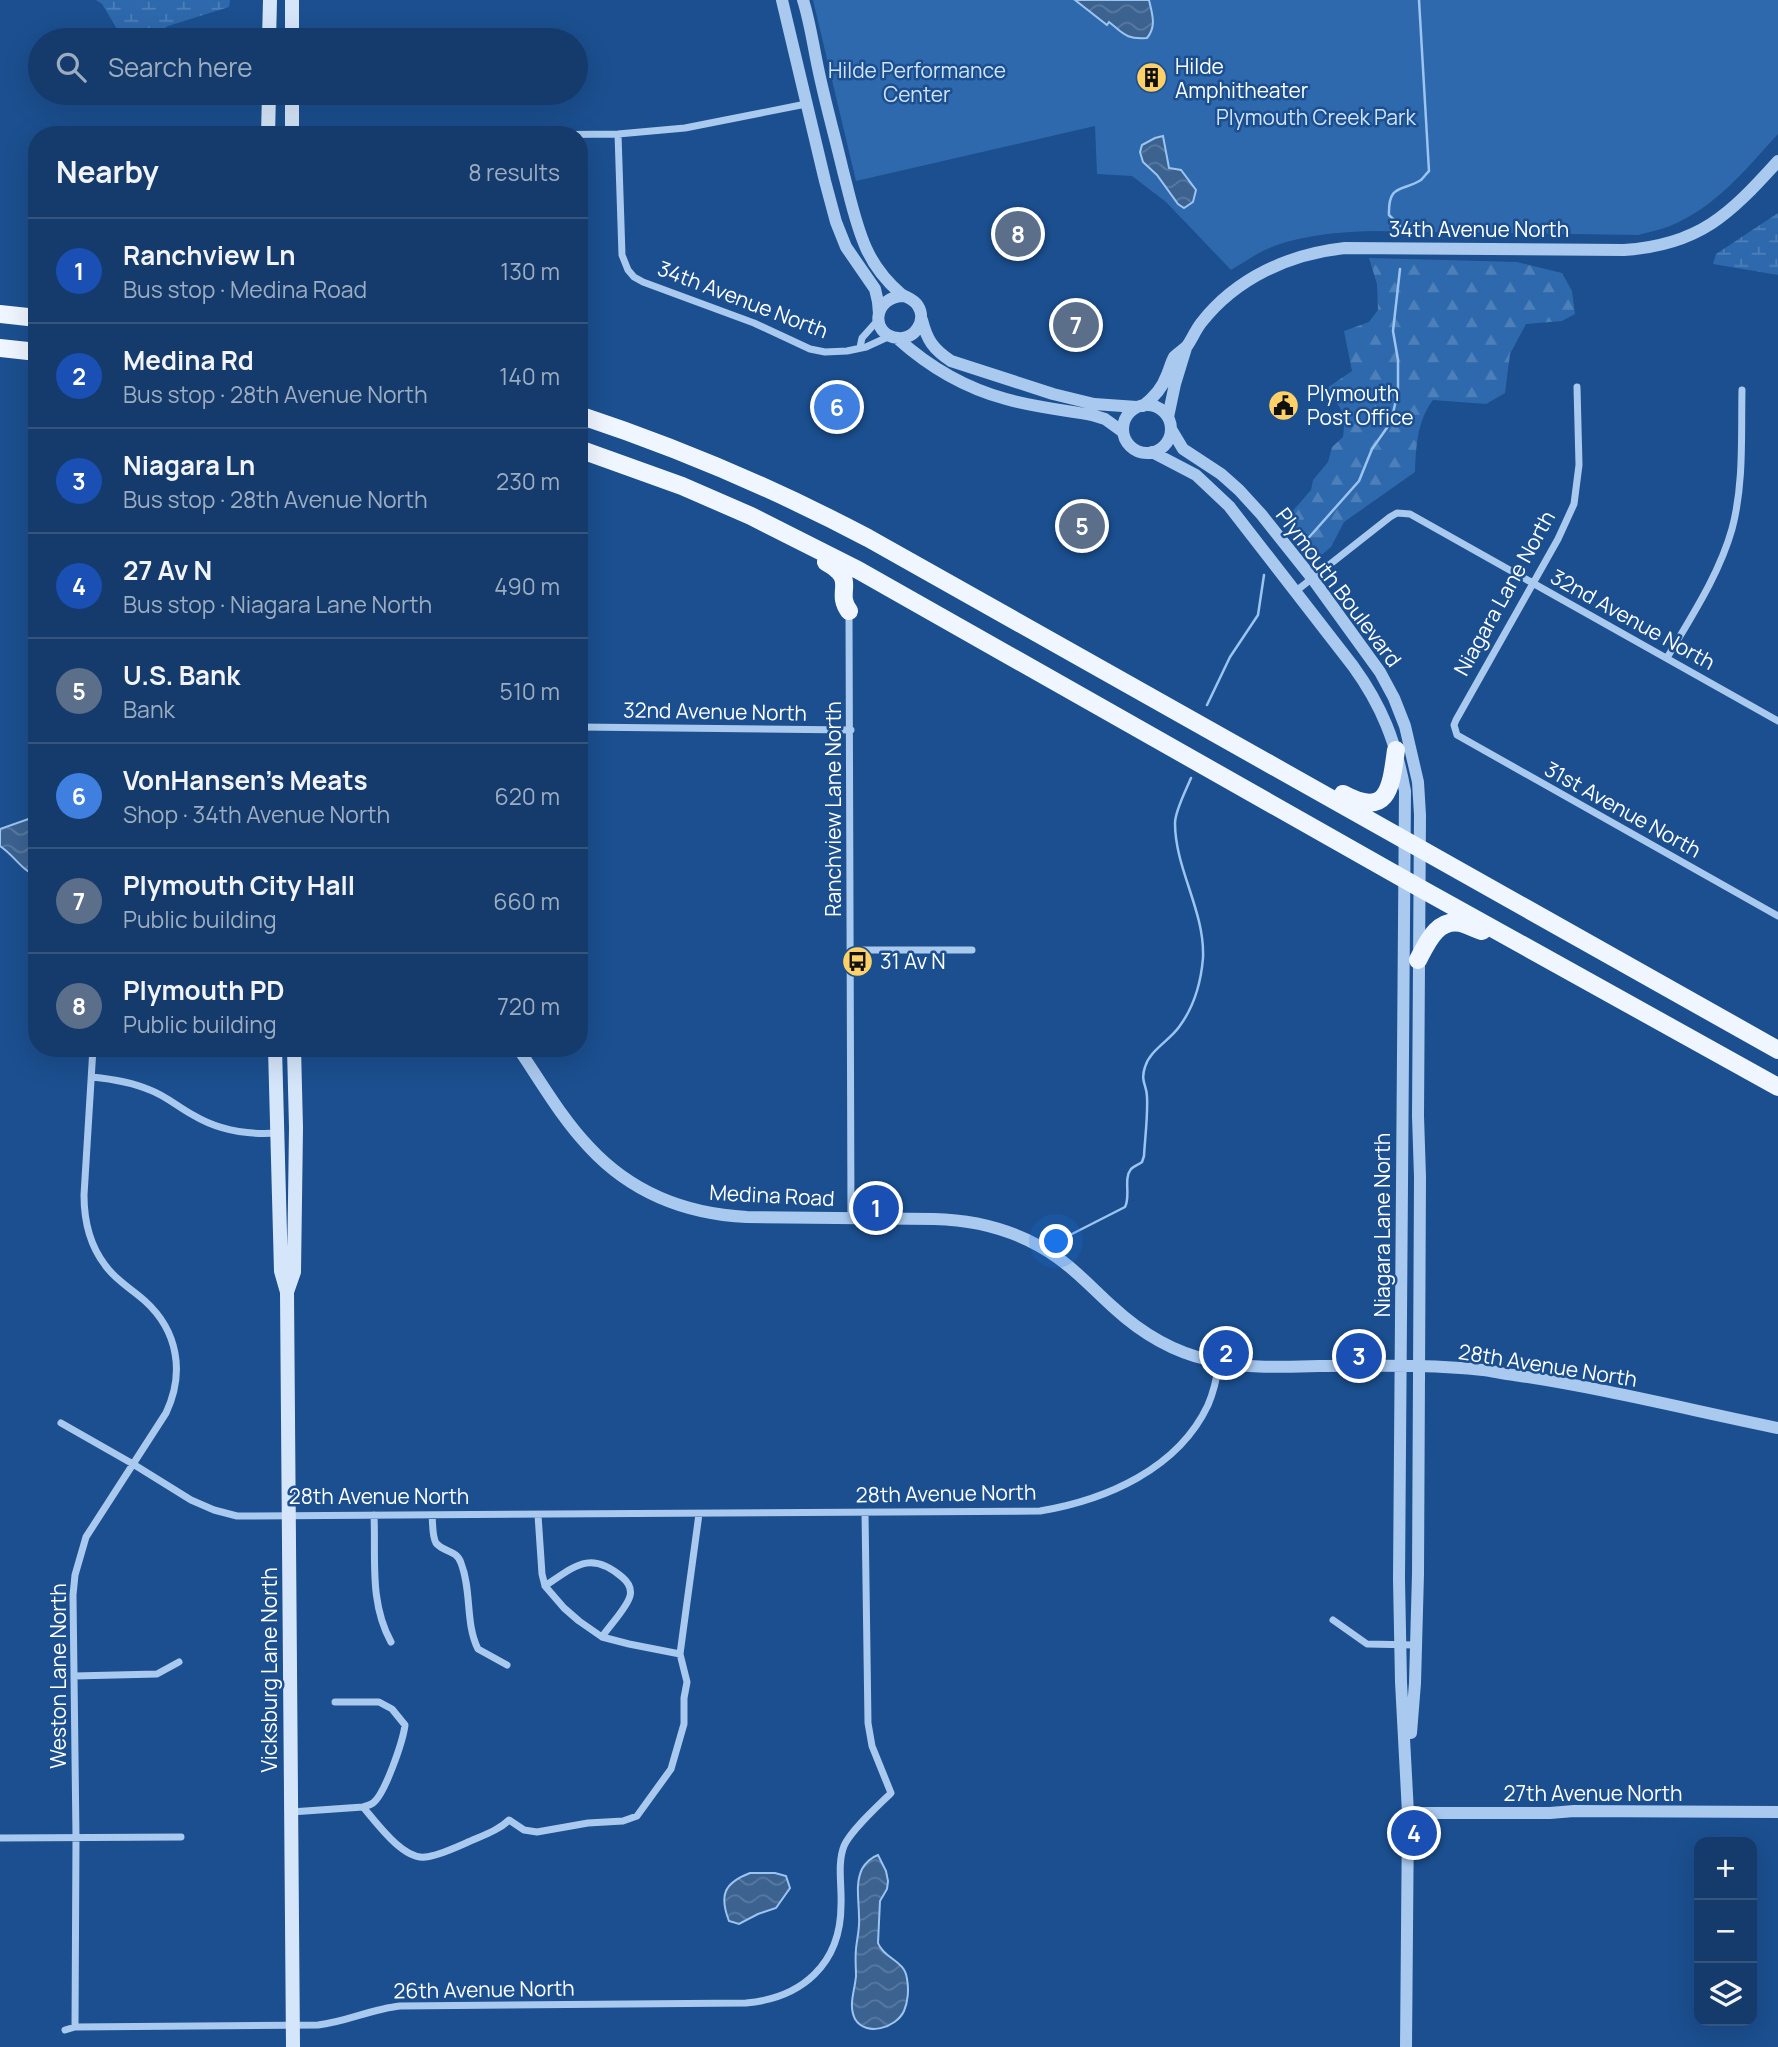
<!DOCTYPE html>
<html lang="en">
<head>
<meta charset="utf-8">
<style>
  body { margin:0; font-family:Manrope,sans-serif; background:#214673; color:#f1f3f6 }
  .controls { position:absolute; right:21px; bottom:21px; display:grid; overflow:hidden; border-radius:14px; box-shadow:0 7px 28px #0002 }
  .controls button { width:63px; height:63px; display:grid; place-items:center; padding:0; border:0; border-bottom:2px solid #33557e; background:#143b6b; color:#f1f3f6; font:35px sans-serif }
  .you { position:absolute; left:1057px; top:1242px; width:24px; height:24px; margin:-18px; border:5px solid #fff; border-radius:50%; background:#1a73e8; box-shadow:0 0 0 10px #1a73e833 }
  .badge { display:grid; place-items:center; width:46px; height:46px; border-radius:50%; background:#ffd166; color:#fff; font-size:23px; font-weight:700 }
  .pin { position:absolute; translate:-50% -50%; border:4px solid #fff; box-shadow:0 2px 7px #0006 }
  .list { margin:0; padding:0; list-style:none }
  h2 { display:flex; justify-content:space-between; align-items:center; height:91px; margin:0; padding:0 28px; font-size:30px }
  h2 small { font-size:23px; font-weight:400; color:#9dadc1 }
  .list li { display:grid; grid-template-columns:46px 1fr auto; gap:21px; align-items:center; box-sizing:border-box; height:105px; padding:0 28px; border-top:2px solid #33557e }
  .list b { display:block; font-size:26px; white-space:nowrap }
  .list p { margin:0; font-size:23px; white-space:nowrap; color:#9dadc1 }
  .list em { font-size:23px; font-style:normal; color:#9dadc1 }
  .icon { flex:none; width:38px; height:38px; fill:none; stroke:currentColor; stroke-width:2; stroke-linecap:round; stroke-linejoin:round }
  .map { position:relative; flex:none; width:1778px; height:2047px; overflow:hidden }
  .search { position:absolute; background:#143b6b; box-shadow:0 7px 28px #0002; left:28px; top:28px; width:560px; height:77px; display:flex; align-items:center; gap:18px; box-sizing:border-box; padding:0 24px; border-radius:38px; color:#9dadc1; font-size:26px }
  .panel { position:absolute; background:#143b6b; box-shadow:0 7px 28px #0002; left:28px; top:126px; width:560px; height:931px; border-radius:28px }
  .map>svg:first-child { display:block }
</style>
</head>
<body>
<div class="map">
<svg width="1778" height="2047" viewBox="0 0 1778 2047">
  <defs>
    <pattern id="forest-firs" width="22" height="20" patternUnits="userSpaceOnUse" patternTransform="scale(1.75)"><rect width="22" height="20" fill="#2e69ad"/><path d="M5 1l3.5 6h-7zM16 11l3.5 6h-7z" fill="#4d80b9"/></pattern>
    <pattern id="wetland-marsh" width="20" height="14" patternUnits="userSpaceOnUse" patternTransform="scale(1.75)"><rect width="20" height="14" fill="#2e69ad"/><path d="M1 5h8M5 5V1M11 12h8M15 12V8" fill="none" stroke="#4d80b9"/></pattern>
    <pattern id="water-waves" width="16" height="10" patternUnits="userSpaceOnUse" patternTransform="scale(1.75)"><rect width="16" height="10" fill="#3c6290"/><path d="M0 5q4-4 8 0t8 0" fill="none" stroke="#597aa1"/></pattern>
  </defs>
  <rect width="100%" height="100%" fill="#1b4f8f"/>
  <path fill="url(#forest-firs)" d="M1369,258L1517,262L1562,273L1572,291L1575,314L1562,321L1526,324L1510,354L1505,393L1486,404L1433,400C1417,421 1416,447 1415,472L1344,522L1331,547L1319,557L1307,553L1292,529L1291,513L1311,490L1313,480L1328,462L1332,447L1343,437C1346,413 1342,406 1324,390L1352,371L1344,331L1369,322L1378,310L1377,284Z"/>
  <path fill="url(#wetland-marsh)" d="M96,0H230L229,7L168,26L147,40L123,39L102,4Z
    M1778,213V275L1713,264L1716,254Z"/>
  <path fill="#2e69ad" d="M813,0H1778V134C1745,170 1716,207 1670,226C1660,230 1648,232 1638,235L1372,231C1337,232 1290,236 1259,253C1250,258 1241,264 1231,270L1166,202L1132,176L1097,174L1095,126L856,181Z"/>
  <path fill="url(#water-waves)" stroke="#9cc4f0" stroke-width="2" d="M1075,0H1149C1152,14 1157,26 1147,38C1126,40 1123,33 1109,22L1107,25Z
    M1163,136L1169,168L1181,170L1196,190L1193,202L1184,208L1178,204L1157,175L1143,162L1140,152L1142,145L1155,138Z
    M37,816V876C23,872 13,854 0,846V829Z
    M878,1855L886,1871L888,1881L887,1889L880,1901L878,1943C884,1959 905,1960 907,1979C909,1989 908,2002 904,2011C896,2028 866,2037 855,2019C848,2005 855,1990 856,1976C856,1967 855,1958 856,1949C857,1938 860,1928 859,1917C859,1900 855,1884 862,1869C865,1863 872,1857 878,1855Z
    M750,1873H775L786,1876L790,1888L776,1908L758,1914L739,1924L729,1921C719,1895 724,1883 750,1873Z"/>
  <g fill="none" stroke-linecap="round" stroke-linejoin="round">
    <path stroke="#9cc4f0" stroke-width="2.5" d="M1400,226L1389,215C1388,183 1402,192 1421,180C1424,177 1426,174 1429,171L1419,0
      M1304,543L1359,481L1372,449L1391,422L1398,391V360L1393,331L1400,269
      M1207,705L1230,657L1258,615L1264,575
      M1070,1235L1125,1207C1131,1196 1123,1179 1131,1169C1134,1166 1138,1165 1142,1162L1144,1156C1145,1137 1148,1116 1147,1097C1147,1085 1140,1082 1145,1067C1150,1050 1169,1041 1179,1027C1194,1007 1201,982 1203,958C1205,911 1175,869 1175,823C1175,811 1186,790 1191,778"/>
    <path stroke="#a9c9ee" stroke-width="7" d="M618,134L622,255L628,270L634,277L643,282L754,323L810,349L825,352L847,351L866,347L890,336
      M523,135L618,134L685,128L806,104
      M860,347L862,338L878,320
      M1577,387L1579,465L1574,504L1558,539L1456,720L1454,725L1457,735L1778,916
      M1296,591L1390,517L1397,513L1410,514L1778,721
      M849,613L851,1218
      M1667,658C1691,617 1719,575 1732,529C1744,484 1741,436 1742,390
      M579,727L851,730
      M850,950H972
      M92,1077C112,1079 131,1082 150,1090C166,1096 178,1107 193,1115C218,1130 248,1135 277,1133
      M61,1423L133,1464L191,1500L214,1510L237,1516L1040,1511C1106,1500 1178,1469 1208,1405C1214,1391 1217,1377 1219,1363
      M374,1515C376,1558 369,1602 391,1642
      M538,1515L542,1574L545,1586L564,1608L579,1621L602,1637L629,1644L680,1654
      M432,1516C433,1524 432,1536 436,1543C443,1552 457,1550 461,1563C472,1591 465,1623 478,1649L507,1665
      M545,1586C575,1566 590,1550 622,1577C628,1582 632,1588 630,1596C627,1608 609,1626 602,1637
      M1333,1620L1367,1644L1416,1645
      M74,1676L157,1674L179,1662
      M335,1702H379L392,1709L405,1725C403,1741 385,1794 373,1803C370,1805 366,1806 363,1807
      M291,1812L363,1807C376,1822 403,1860 425,1857C438,1856 454,1848 466,1843C481,1836 498,1831 509,1820L524,1830L537,1832L588,1823L623,1821L637,1816L671,1769L684,1724V1698L687,1682L680,1654L699,1514
      M0,1838L181,1837
      M75,2027L76,1837L73,1595L75,1575L86,1537L166,1413C185,1373 178,1331 145,1301C132,1289 115,1280 105,1265C89,1244 84,1220 84,1195L93,1048
      M65,2030L75,2027L318,2025C346,2022 371,2009 400,2006L746,2003C802,1998 841,1964 841,1905C842,1886 837,1864 844,1846C851,1830 878,1806 891,1793L872,1746L868,1723L865,1513"/>
    <path stroke="#a9c9ee" stroke-width="12" d="M782,0L825,181L836,222L846,247L875,289L878,302L879,314
      M803,0C810,22 813,45 818,68C825,102 835,137 843,171C850,197 855,223 866,248C874,266 886,281 901,294C907,298 914,299 918,306C927,320 915,340 898,338C869,335 873,296 904,296
      M922,320C927,340 933,349 951,361L1053,394L1094,404L1137,407
      M897,338C928,366 965,388 1006,399C1034,407 1064,410 1092,415L1105,419L1123,432
      M1123 429a24 24 0 1 1 48 0a24 24 0 1 1-48 0Z
      M1143,406C1153,398 1162,389 1166,377C1169,371 1171,362 1174,357C1178,353 1183,350 1187,346C1192,339 1195,331 1201,323C1236,278 1289,254 1345,248L1624,250C1700,245 1730,214 1778,161
      M1168,417L1175,384L1186,348
      M1171,429L1183,449L1221,474L1239,490L1261,514L1312,578L1380,672L1394,698L1405,726L1418,782L1420,815L1418,1116L1420,1177L1418,1574L1415,1683L1411,1733
      M1152,452L1196,475L1229,506L1353,666C1382,706 1396,742 1405,791L1399,1579L1401,1682L1408,1813L1406,2047
      M518,1048C541,1082 562,1119 590,1148C632,1193 687,1214 747,1217L934,1219C979,1220 1020,1231 1058,1258C1078,1272 1095,1291 1113,1307C1140,1332 1173,1352 1209,1360C1245,1369 1282,1367 1319,1366C1373,1366 1429,1364 1483,1370C1493,1371 1503,1374 1514,1375C1603,1388 1690,1410 1778,1428
      M1408,1813H1550L1574,1811L1778,1812"/>
    <path stroke="#d6e6fa" stroke-width="14" d="M269,40L270,0
      M292,40V0
      M292,93V135
      M268,135L269,93
      M275,1048L281,1271L287,1292L293,2047
      M287,1292L294,1272L296,1128L294,1048"/>
    <path stroke="#f0f6ff" stroke-width="18" d="M0,314L37,318
      M0,348L37,352
      M579,415C679,448 775,489 868,538L1778,1050
      M579,449L682,486L751,516L858,570L1418,887L1778,1087
      M826,562C859,580 834,591 849,611
      M1343,794C1389,819 1391,786 1396,750
      M1418,960C1427,943 1437,918 1461,923C1468,925 1475,929 1482,931"/>
  </g>
  <defs>
    <symbol id="building-disc" viewBox="-11 -11 22 22"><circle r="9.5" fill="#ffd166" stroke="#1b4f8f"/><path d="M-4-6H4V6H1V3H-1V6H-4ZM-2.5-4.3h1.7v1.8h-1.7ZM.8-4.3h1.7v1.8H.8ZM-2.5-1h1.7V.8h-1.7ZM.8-1h1.7V.8H.8Z" fill="#111"/></symbol>
    <symbol id="civic-disc" viewBox="-11 -11 22 22"><circle r="9.5" fill="#ffd166" stroke="#1b4f8f"/><path d="M-.6-6.5H3V-4.5H.6V-3L4-1V1h2V6H-6V1h2V-1L-.6-3ZM-1.2 2.5V6h2.4V2.5Z" fill="#111"/></symbol>
    <symbol id="bus-disc" viewBox="-11 -11 22 22"><circle r="9.5" fill="#ffd166" stroke="#1b4f8f"/><path d="M-5-6H5V4H4V6H2V4H-2V6H-4V4H-5ZM-3.5-4V0h7V-4ZM-3.5 1.2v1.5H-2V1.2ZM2 1.2v1.5H3.5V1.2Z" fill="#111"/></symbol>
  </defs>
  <g fill-rule="evenodd">
    <use href="#building-disc" x="1134" y="60" width="35" height="35"/>
    <use href="#civic-disc" x="1266" y="388" width="35" height="35"/>
    <use href="#bus-disc" x="840" y="944" width="35" height="35"/>
  </g>
  <g text-anchor="middle" dominant-baseline="central" stroke-width="5" stroke-linejoin="round" paint-order="stroke">
    <g font-size="21" fill="#fff" stroke="#1b4f8f" text-anchor="start">
      <text x="1175" y="66">Hilde<tspan x="1175" dy="24">Amphitheater</tspan></text>
      <text x="1307" y="393">Plymouth<tspan x="1307" dy="24">Post Office</tspan></text>
      <text x="880" y="961">31 Av N</text>
    </g>
    <g font-size="21" fill="#cfe3fa" stroke="#1b4f8f">
      <text x="917" y="70">Hilde Performance<tspan x="917" dy="24">Center</tspan></text>
      <text x="1316" y="117">Plymouth Creek Park</text>
    </g>
    <g font-size="21" fill="#fff" stroke="#1b4f8f">
      <text x="1479" y="229">34th Avenue North</text>
      <text transform="translate(743 299) rotate(21)">34th Avenue North</text>
      <text transform="translate(1339 587) rotate(53)">Plymouth Boulevard</text>
      <text transform="translate(1504 593) rotate(-61)">Niagara Lane North</text>
      <text transform="translate(1633 619) rotate(29)">32nd Avenue North</text>
      <text transform="translate(715 711) rotate(1)">32nd Avenue North</text>
      <text transform="translate(833 809) rotate(-90)">Ranchview Lane North</text>
      <text transform="translate(1623 809) rotate(29)">31st Avenue North</text>
      <text transform="translate(772 1195) rotate(3)">Medina Road</text>
      <text transform="translate(1382 1225) rotate(-90)">Niagara Lane North</text>
      <text transform="translate(1548 1365) rotate(9)">28th Avenue North</text>
      <text transform="translate(946 1493) rotate(-1)">28th Avenue North</text>
      <text x="379" y="1496">28th Avenue North</text>
      <text transform="translate(269 1670) rotate(-90)">Vicksburg Lane North</text>
      <text transform="translate(58 1676) rotate(-90)">Weston Lane North</text>
      <text x="1593" y="1793">27th Avenue North</text>
      <text transform="translate(484 1989) rotate(-1)">26th Avenue North</text>
    </g>
  </g>
</svg>
<div class="controls">
<button>+</button>
<button>−</button>
<button><svg class="icon" aria-label="layers" viewBox="0 0 24 24"><path d="M12 4l9 5-9 5-9-5zM3 14l9 5 9-5"/></svg></button>
</div>
<div class="you"></div>
<div class="pin badge" style="left:876px;top:1208px;background:#1a4fb4">1</div>
<div class="pin badge" style="left:1226px;top:1353px;background:#1a4fb4">2</div>
<div class="pin badge" style="left:1359px;top:1356px;background:#1a4fb4">3</div>
<div class="pin badge" style="left:1414px;top:1833px;background:#1a4fb4">4</div>
<div class="pin badge" style="left:1082px;top:526px;background:#5c6f8a">5</div>
<div class="pin badge" style="left:837px;top:407px;background:#3f7fe0">6</div>
<div class="pin badge" style="left:1076px;top:325px;background:#5c6f8a">7</div>
<div class="pin badge" style="left:1018px;top:234px;background:#5c6f8a">8</div>
<div class="search"><svg class="icon" aria-label="search" viewBox="0 0 24 24"><circle cx="10" cy="10" r="6"/><path d="M15 15l6 6"/></svg>Search here</div>
<section class="panel">
<h2>Nearby<small>8 results</small></h2>
<ul class="list">
<li><span class="badge" style="background:#1a4fb4">1</span><div><b>Ranchview Ln</b><p>Bus stop · Medina Road</p></div><em>130 m</em></li>
<li><span class="badge" style="background:#1a4fb4">2</span><div><b>Medina Rd</b><p>Bus stop · 28th Avenue North</p></div><em>140 m</em></li>
<li><span class="badge" style="background:#1a4fb4">3</span><div><b>Niagara Ln</b><p>Bus stop · 28th Avenue North</p></div><em>230 m</em></li>
<li><span class="badge" style="background:#1a4fb4">4</span><div><b>27 Av N</b><p>Bus stop · Niagara Lane North</p></div><em>490 m</em></li>
<li><span class="badge" style="background:#5c6f8a">5</span><div><b>U.S. Bank</b><p>Bank</p></div><em>510 m</em></li>
<li><span class="badge" style="background:#3f7fe0">6</span><div><b>VonHansen's Meats</b><p>Shop · 34th Avenue North</p></div><em>620 m</em></li>
<li><span class="badge" style="background:#5c6f8a">7</span><div><b>Plymouth City Hall</b><p>Public building</p></div><em>660 m</em></li>
<li><span class="badge" style="background:#5c6f8a">8</span><div><b>Plymouth PD</b><p>Public building</p></div><em>720 m</em></li>
</ul>
</section>
</div>
</body>
</html>
